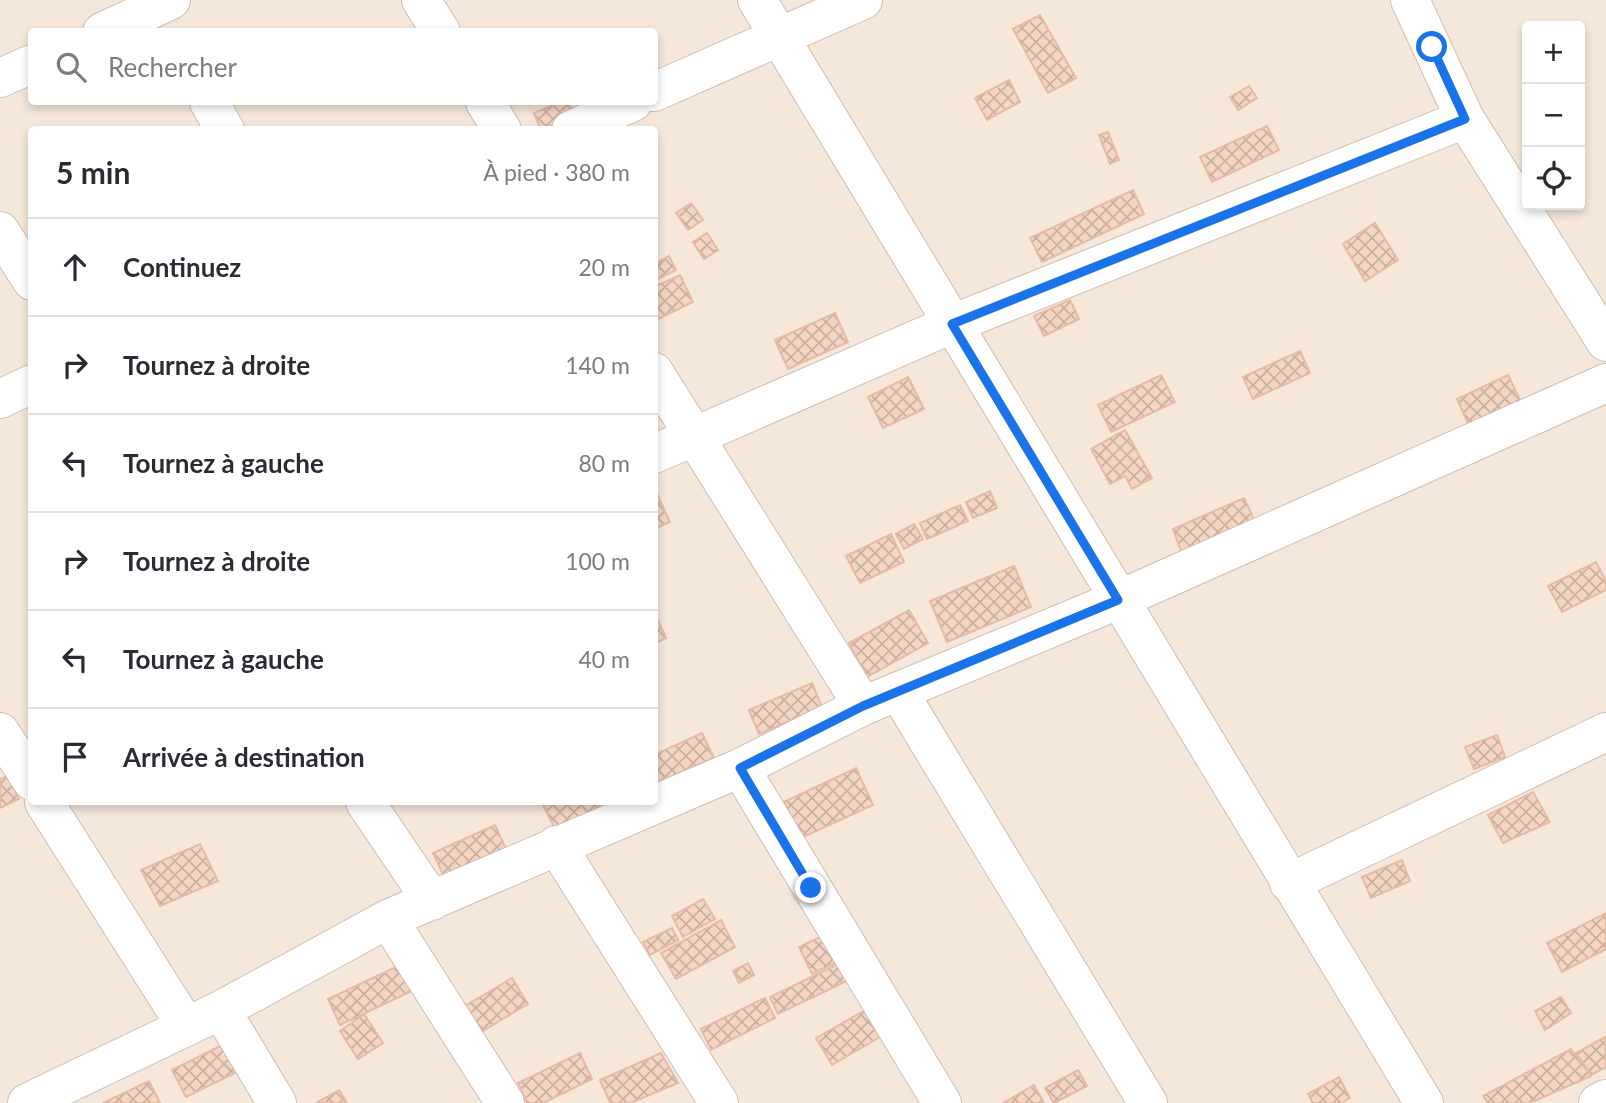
<!DOCTYPE html>
<html lang="fr">
<head>
<meta charset="utf-8">
<style>
  body { margin:0; font-family:Lato,sans-serif; background:#f7f7f7; color:#2b2b33 }
  .controls { position:absolute; right:21px; top:21px; display:grid; overflow:hidden; border-radius:7px; box-shadow:0 4px 10px #0003 }
  .controls button { width:63px; height:63px; display:grid; place-items:center; padding:0; border:0; border-bottom:2px solid #e1e1e2; background:#fff; color:#2b2b33; font:35px sans-serif }
  .stop { position:absolute; width:21px; height:21px; margin:-16px; border:5px solid #1a73e8; border-radius:50%; background:#fff }
  .stop.end { background:#1a73e8; border-color:#fff; box-shadow:0 2px 7px #0008 }
  .list { margin:0; padding:0; list-style:none }
  h2 { display:flex; justify-content:space-between; align-items:center; height:91px; margin:0; padding:0 28px; font-size:30px }
  h2 small { font-size:23px; font-weight:400; color:#7c7c81 }
  .list li { display:grid; grid-template-columns:46px 1fr auto; gap:21px; align-items:center; box-sizing:border-box; height:98px; padding:0 28px; border-top:2px solid #e1e1e2 }
  .list b { display:block; font-size:26px; white-space:nowrap }
  .list em { font-size:23px; font-style:normal; color:#7c7c81 }
  .icon { flex:none; width:38px; height:38px; fill:none; stroke:currentColor; stroke-width:2; stroke-linecap:round; stroke-linejoin:round }
  .map { position:relative; flex:none; width:1606px; height:1103px; overflow:hidden }
  .search { position:absolute; background:#fff; box-shadow:0 4px 10px #0003; left:28px; top:28px; width:630px; height:77px; display:flex; align-items:center; gap:18px; box-sizing:border-box; padding:0 24px; border-radius:7px; color:#7c7c81; font-size:26px }
  .panel { position:absolute; background:#fff; box-shadow:0 4px 10px #0003; left:28px; top:126px; width:630px; height:679px; border-radius:7px }
  .map>svg:first-child { display:block }
</style>
</head>
<body>
<div class="map">
<svg width="1606" height="1103" viewBox="0 0 1606 1103">
  <defs>
    <pattern id="building-cross-hatch" width="8" height="8" patternUnits="userSpaceOnUse" patternTransform="scale(1.75)"><rect width="8" height="8" fill="#f3d5c3"/><path d="M0 0l8 8M0 8l8-8" fill="none" stroke="#cab0a1"/></pattern>
  </defs>
  <rect width="100%" height="100%" fill="#fdf6ec"/>
  <path fill="#f5e8da" fill-rule="evenodd" d="M0,0H1606V1103H0ZM1527,26H1580V205H1527ZM32,32H654V102H32ZM32,130H654V802H32Z"/>
  <path fill="url(#building-cross-hatch)" stroke="#e6bba3" stroke-width="2" d="M1040,15L1076,78L1048,93L1013,29Z
    M1009,80L1020,102L987,120L975,98Z
    M1249,86L1257,98L1238,110L1230,97Z
    M560,102H569L575,116L541,130L534,113Z
    M1267,126L1279,150L1212,182L1200,157Z
    M1108,132L1119,160L1110,164L1099,135Z
    M1133,190L1144,214L1042,262L1030,238Z
    M691,203L703,220L688,230L676,213Z
    M1375,223L1398,260L1365,281L1343,244Z
    M707,233L718,250L704,259L693,242Z
    M669,256L676,270L654,281V264Z
    M680,275L693,302L654,321V287Z
    M1070,300L1079,319L1044,336L1034,316Z
    M835,313L848,342L788,369L775,340Z
    M1300,351L1310,373L1253,399L1243,377Z
    M1161,375L1175,402L1111,432L1098,405Z
    M1508,375L1522,404L1470,428L1457,399Z
    M908,377L924,409L883,428L868,397Z
    M1125,430L1152,478L1132,489L1125,476L1110,484L1091,449Z
    M654,487L670,522L654,529Z
    M990,491L997,508L973,518L966,502Z
    M1244,498L1255,521L1182,554L1173,529Z
    M960,505L968,521L927,539L920,523Z
    M914,524L923,539L904,549L896,534Z
    M891,534L904,562L860,583L846,556Z
    M1596,562L1606,581V590L1562,612L1548,586Z
    M1014,566L1031,607L947,642L930,601Z
    M909,610L928,643L867,677L849,643Z
    M658,620L666,638L654,644V622Z
    M812,683L822,707L759,734L749,710Z
    M702,733L714,758L656,783L654,755Z
    M1497,735L1505,757L1474,769L1465,747Z
    M856,768L873,805L801,838L784,802Z
    M8,776L19,799L0,808V779Z
    M1533,792L1550,822L1503,843L1488,815Z
    M551,802H598L601,809L556,831L543,805Z
    M495,825L506,849L444,877L433,853Z
    M200,844L218,881L160,906L141,870Z
    M1402,860L1410,881L1371,898L1362,877Z
    M703,899L715,919L683,937L672,916Z
    M1606,913V949L1562,972L1547,943Z
    M721,920L735,947L676,979L661,953Z
    M672,928L678,940L650,955L643,942Z
    M826,934L839,961L812,974L799,947Z
    M748,963L754,975L739,983L733,971Z
    M840,963L849,980L778,1014L770,997Z
    M402,964L414,990L340,1025L328,999Z
    M512,978L528,1004L476,1035L460,1009Z
    M1561,997L1571,1013L1545,1030L1535,1011Z
    M765,998L775,1018L711,1050L701,1029Z
    M867,1009L882,1036L832,1065L816,1038Z
    M364,1014L383,1043L358,1059L340,1031Z
    M1605,1037L1606,1067L1591,1075L1576,1053Z
    M226,1043L239,1071L186,1097L172,1070Z
    M1571,1049L1591,1076L1530,1103H1488L1483,1096Z
    M580,1053L592,1079L543,1103H527L518,1083Z
    M661,1053L678,1083L631,1103H610L600,1080Z
    M1078,1070L1087,1086L1054,1103L1045,1088Z
    M1339,1077L1350,1098L1342,1103H1313L1308,1094Z
    M149,1081L160,1103H103Z
    M1034,1085L1044,1103H1003Z
    M339,1090L347,1103H316Z"/>
  <g fill="none" stroke-linecap="round" stroke-linejoin="round">
    <defs>
      <path id="minor" d="M421,0L441,32
        M757,0L1424,1103
        M1410,0L1465,119L1606,342
        M102,32L171,0
        M0,78L32,64
        M654,92L863,0
        M209,102L225,130
        M485,102L502,130
        M571,130L633,102
        M0,231L32,281
        M654,372L863,706
        M0,399L32,384
        M654,454L952,324L1465,119
        M898,691L1148,1103
        M0,732L32,781
        M740,768L942,1103
        M44,802L186,1026
        M365,802L432,901
        M556,845L719,1103
        M1289,883L1606,732
        M388,919L505,1103
        M221,1010L277,1103
        M27,1103L221,1010L388,919L740,768L863,706L1118,600L1606,383
        M1598,1103L1606,1099"/>
    </defs>
    <use href="#minor" stroke="#d1beb0" stroke-width="40"/>
    <use href="#minor" stroke="#fff" stroke-width="38"/>
  </g>
  <g fill="none" stroke-linecap="round" stroke-linejoin="round">
    <path stroke="#1a73e8" stroke-width="9" d="M811,888L740,768L863,706L1118,600L952,324L1465,119L1432,47"/>
  </g>
</svg>
<div class="controls">
<button>+</button>
<button>−</button>
<button><svg class="icon" aria-label="locate" viewBox="0 0 24 24"><circle cx="12" cy="12" r="6"/><path d="M12 2v4M12 18v4M2 12h4M18 12h4"/></svg></button>
</div>
<div class="stop" style="left:1432px;top:47px"></div>
<div class="stop end" style="left:811px;top:888px"></div>
<div class="search"><svg class="icon" aria-label="search" viewBox="0 0 24 24"><circle cx="10" cy="10" r="6"/><path d="M15 15l6 6"/></svg>Rechercher</div>
<section class="panel">
<h2>5 min<small>À pied · 380 m</small></h2>
<ul class="list">
<li><svg class="icon" aria-label="ahead" viewBox="0 0 24 24"><path d="M12 20V5M6 11l6-6 6 6"/></svg><div><b>Continuez</b></div><em>20 m</em></li>
<li><svg class="icon" aria-label="right" viewBox="0 0 24 24"><path d="M7 20v-9h11M14 6l5 5-5 5"/></svg><div><b>Tournez à droite</b></div><em>140 m</em></li>
<li><svg class="icon" aria-label="left" viewBox="0 0 24 24"><path d="M17 20v-9H6M10 6l-5 5 5 5"/></svg><div><b>Tournez à gauche</b></div><em>80 m</em></li>
<li><svg class="icon" aria-label="right" viewBox="0 0 24 24"><path d="M7 20v-9h11M14 6l5 5-5 5"/></svg><div><b>Tournez à droite</b></div><em>100 m</em></li>
<li><svg class="icon" aria-label="left" viewBox="0 0 24 24"><path d="M17 20v-9H6M10 6l-5 5 5 5"/></svg><div><b>Tournez à gauche</b></div><em>40 m</em></li>
<li><svg class="icon" aria-label="arrive" viewBox="0 0 24 24"><path d="M6 21V4h12l-3 4 3 4H6"/></svg><div><b>Arrivée à destination</b></div></li>
</ul>
</section>
</div>
</body>
</html>
